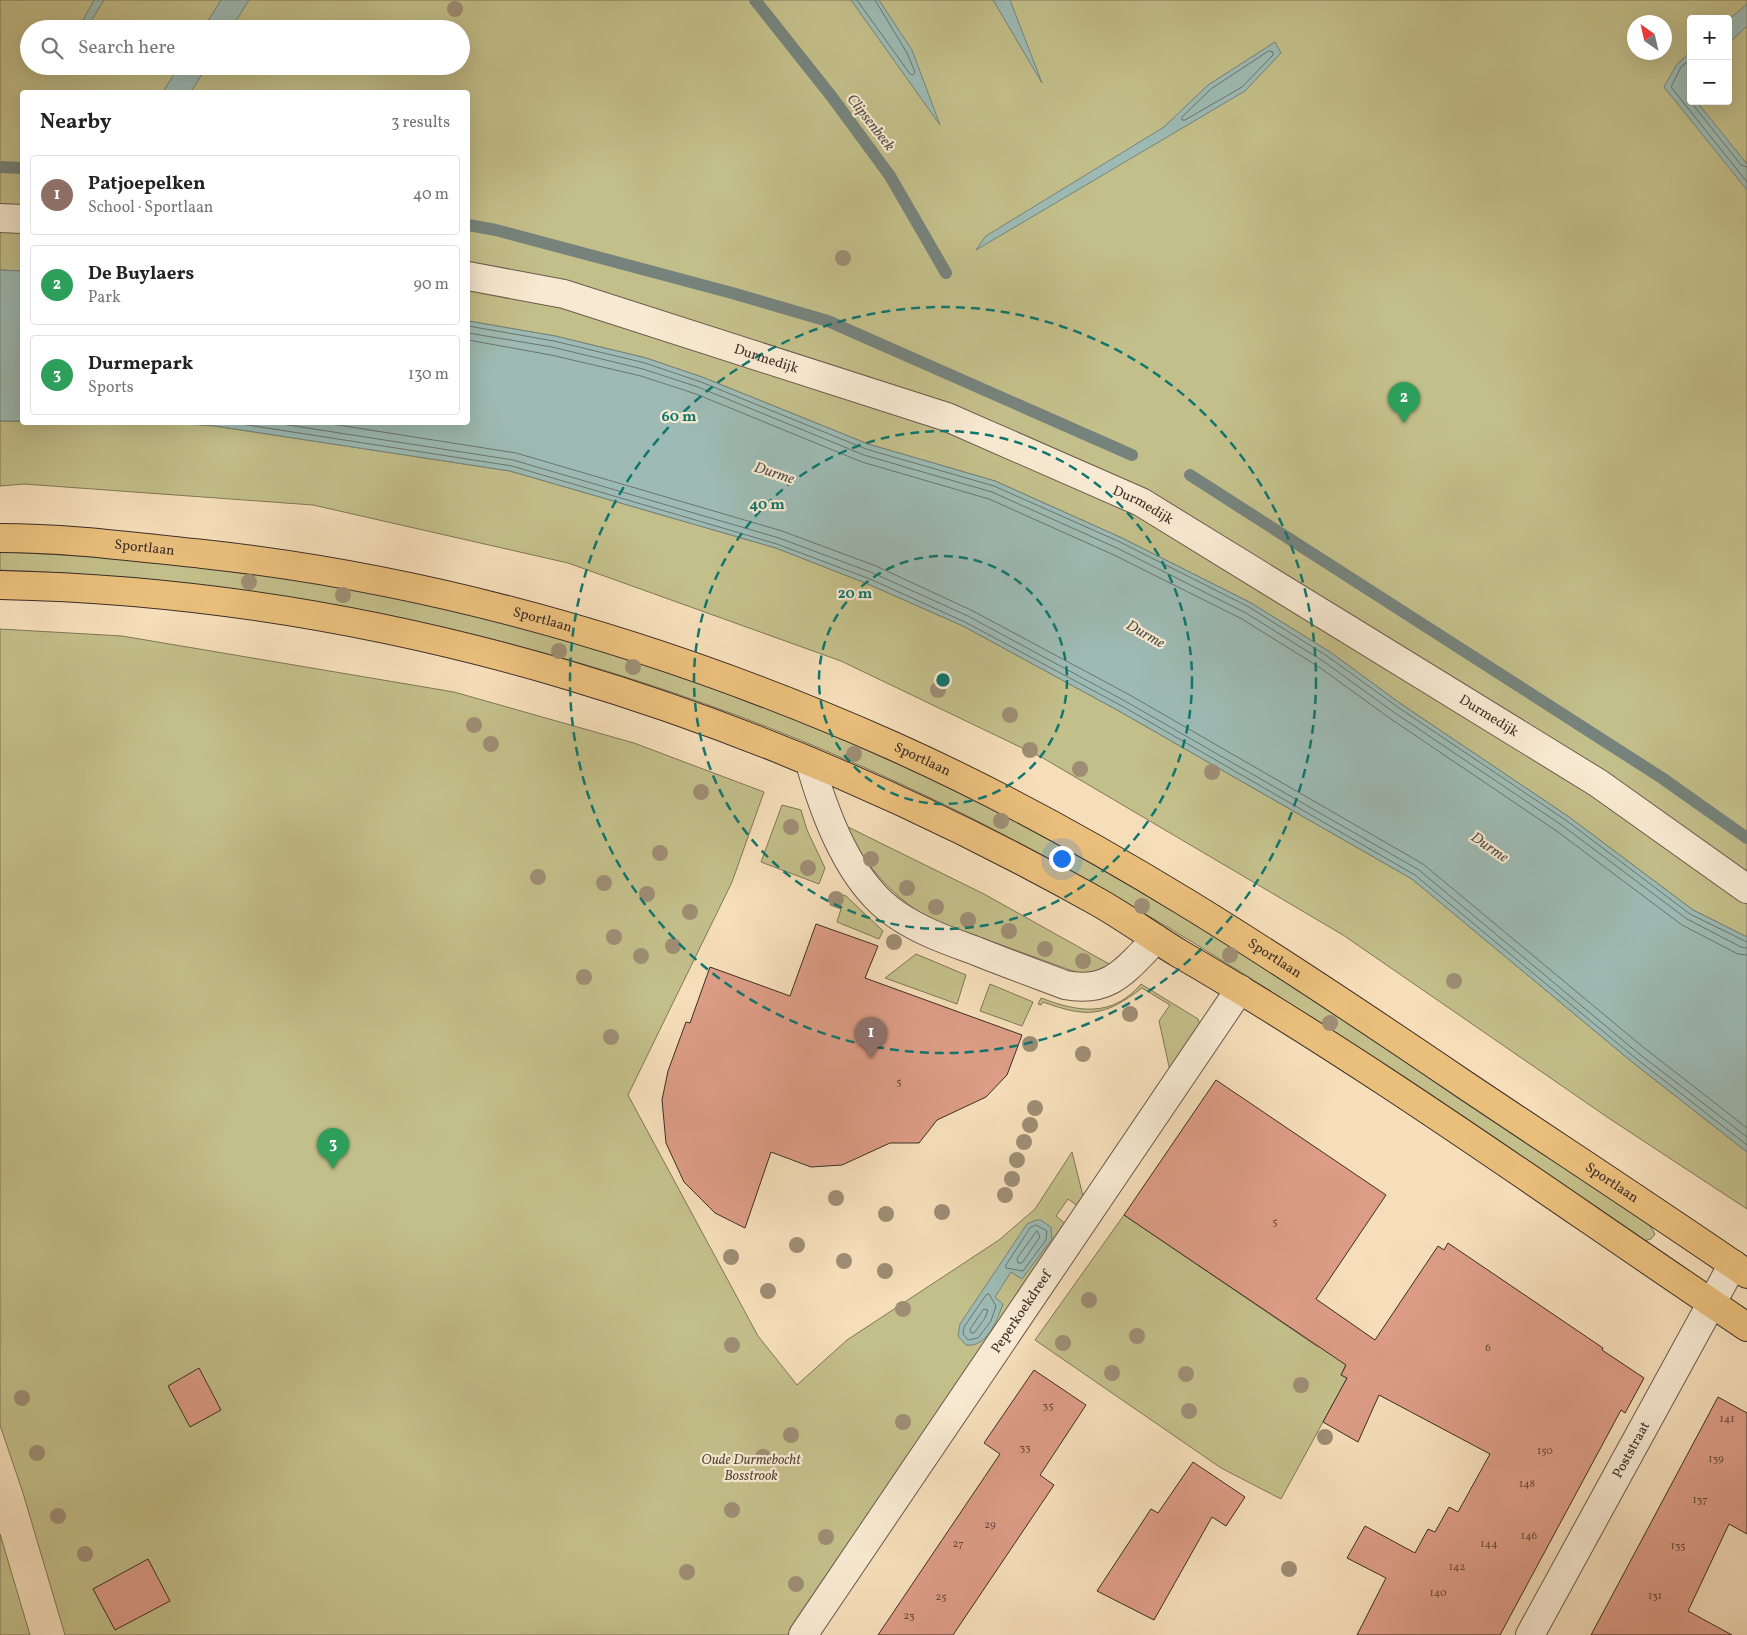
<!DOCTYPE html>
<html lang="en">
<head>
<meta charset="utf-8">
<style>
  body { margin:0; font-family:Vollkorn,serif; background:#f6f6f6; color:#222 }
  .controls { position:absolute; right:15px; top:15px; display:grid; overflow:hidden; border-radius:5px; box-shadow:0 5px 20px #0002 }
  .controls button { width:45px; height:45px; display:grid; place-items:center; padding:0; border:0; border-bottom:1px solid #e0e0e0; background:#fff; color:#222; font:25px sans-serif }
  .compass { position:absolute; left:1627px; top:15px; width:45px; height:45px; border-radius:50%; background:#fff; box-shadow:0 5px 20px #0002; rotate:326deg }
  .you { position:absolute; left:1061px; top:858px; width:18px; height:18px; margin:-12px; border:4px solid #fff; border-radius:50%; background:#1a73e8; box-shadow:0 0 0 8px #1a73e833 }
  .badge { display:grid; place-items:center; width:32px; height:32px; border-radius:50%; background:#8f2418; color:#fff; font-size:16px; font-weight:700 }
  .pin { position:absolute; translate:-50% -41px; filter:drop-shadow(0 1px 2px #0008) }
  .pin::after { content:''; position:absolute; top:26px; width:18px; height:15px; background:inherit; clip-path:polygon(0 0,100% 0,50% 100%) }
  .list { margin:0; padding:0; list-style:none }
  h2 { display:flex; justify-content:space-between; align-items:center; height:65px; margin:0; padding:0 20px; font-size:21px }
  h2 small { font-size:16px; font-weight:400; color:#767676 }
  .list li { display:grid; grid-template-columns:32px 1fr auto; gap:15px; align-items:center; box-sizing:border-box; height:80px; margin:0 10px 10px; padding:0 10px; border:1px solid #e0e0e0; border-radius:5px }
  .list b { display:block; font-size:19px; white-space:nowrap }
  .list p { margin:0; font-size:16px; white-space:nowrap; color:#767676 }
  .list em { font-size:16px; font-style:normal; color:#767676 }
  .icon { flex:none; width:28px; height:28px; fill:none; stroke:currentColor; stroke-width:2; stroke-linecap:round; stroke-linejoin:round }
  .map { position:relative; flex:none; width:1747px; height:1635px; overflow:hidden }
  .search { position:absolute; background:#fff; box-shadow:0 5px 20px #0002; left:20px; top:20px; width:450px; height:55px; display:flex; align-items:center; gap:12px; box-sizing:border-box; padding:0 18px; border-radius:28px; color:#767676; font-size:19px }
  .panel { position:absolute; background:#fff; box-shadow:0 5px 20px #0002; left:20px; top:90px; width:450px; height:335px; border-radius:5px }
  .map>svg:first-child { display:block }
</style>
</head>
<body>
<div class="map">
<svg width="1747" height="1635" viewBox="0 0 1747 1635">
  <rect width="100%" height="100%" fill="#f5deb9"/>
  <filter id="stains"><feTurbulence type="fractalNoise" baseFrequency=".004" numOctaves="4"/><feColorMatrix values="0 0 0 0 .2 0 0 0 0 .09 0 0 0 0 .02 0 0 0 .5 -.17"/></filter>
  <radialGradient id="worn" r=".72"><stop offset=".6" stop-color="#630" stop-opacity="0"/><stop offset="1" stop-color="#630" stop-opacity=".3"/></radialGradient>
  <path fill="#c3bf8a" stroke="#807658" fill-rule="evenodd" d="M0,0H1747V937L1693,910L1569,817L1401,704L1330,652L1251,603L1122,538L995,481L868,444L702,377L646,358L555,336L468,321V92H22V271L0,270ZM1691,19H1728V101H1691ZM1634,22H1664V52H1634ZM29,29H461V66H29Z
    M0,421L173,422L215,426L510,471L776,548L868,584L963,626L1119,711L1412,879L1631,1061L1747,1152V1209L1610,1119L1343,935L1043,758L841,661L568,563L313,505L24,484L0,486Z
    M0,552C97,556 194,563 290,578C586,623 865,733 1124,880C1161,900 1196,924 1232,947C1374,1035 1511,1131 1649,1224L1655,1234L1651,1239L1644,1241C1449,1110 1256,972 1049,859C724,680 371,583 0,570Z
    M0,629L122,636L454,692L634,743L764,792L732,882L628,1095L758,1336L797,1385L847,1340L999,1240L1035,1209L1072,1152L1084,1200L1079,1207L1068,1199L1056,1216L1067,1225L788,1635H65L23,1493L0,1425Z
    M782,805L801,810L807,830L825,868L819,884L761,862Z
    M846,826L984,894L1111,965L1099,972L1081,974L927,918C890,893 865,866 846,826Z
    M834,892L846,896L883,931L879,939L837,922L841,909L830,905Z
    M916,954L966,975L957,1004L885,978Z
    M990,984L1033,1002L1022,1026L980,1011Z
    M1141,984L1198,1019L1200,1025L1170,1071L1159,1021L1170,1005L1142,988C1104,1017 1087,1018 1043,1002L1041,1005L1038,1004L1041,998C1078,1012 1112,1018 1141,984Z
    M1124,1215L1318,1347L1360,1334L1341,1375L1347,1378L1281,1499L1221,1468L1035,1340Z
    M0,1534L30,1635H0Z"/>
  <path fill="#9dbbb4" stroke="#76837c" d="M94,0H104L86,29H78Z
    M221,0H249L231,29H203Z
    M851,0H879L912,50L940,125Z
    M993,0H1010L1042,83Z
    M1747,4V26L1728,44V20Z
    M1275,42L1281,53L1245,91L976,250L986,236L1164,127L1208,85Z
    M1691,52V101H1696L1747,164V190L1664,87L1677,64Z
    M179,66H207L191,92H163Z
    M0,270L22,271V421H0Z
    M468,321L555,336L646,358L702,377L868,444L995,481L1122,538L1251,603L1330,652L1401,704L1569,817L1693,910L1747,937V1152L1631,1061L1412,879L1119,711L963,626L868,584L776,548L510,471L215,426L173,423L468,422Z
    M1036,1220H1041L1051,1227L1052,1239L1022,1279L1011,1272L995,1297L1003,1304C997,1320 987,1348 966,1345L958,1336L960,1324L1027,1224Z"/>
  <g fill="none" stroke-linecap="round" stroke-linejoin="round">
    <path stroke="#6c746e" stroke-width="1" d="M857,0L910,74L913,75L915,72L907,53L875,0
      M1269,51L1273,52V55L1242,87L1185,120H1182V117L1211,89Z
      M1691,59L1681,67L1671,87L1747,182
      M1693,101L1694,106L1741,165L1747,167
      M468,326L554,341L645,363L701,382L866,449L994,486L1120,542L1249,607L1327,656L1399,708L1567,821L1690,914L1747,942
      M468,333L552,347L643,369L698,387L864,455L992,492L1117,548L1246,613L1323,661L1395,713L1563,826L1687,919L1741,947L1747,948
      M468,340L551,355L641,376L696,394L862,462L989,499L1114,555L1242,619L1319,667L1391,719L1558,832L1682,925L1738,954L1747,955
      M228,422L512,466L777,544L870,579L965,622L1122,706L1415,875L1634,1057L1747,1145
      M269,422L513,460L779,538L873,573L968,616L1125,701L1419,870L1638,1053L1747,1137
      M319,422L516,453L782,531L876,566L971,610L1128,694L1423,864L1643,1047L1747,1128
      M1036,1225L1047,1231L1046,1240L1023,1271L1006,1268V1265L1030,1228Z
      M1037,1231L1040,1237L1022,1263H1018L1017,1259Z
      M989,1294L996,1306L991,1321L978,1338L968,1340L963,1334L964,1327L986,1295Z
      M984,1309L988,1310L985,1318L974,1333H971L970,1330Z"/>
    <path stroke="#76837c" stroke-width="12" d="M755,0L832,97L890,176L946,273
      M0,167L22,168
      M468,225L496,230L732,293L828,321L1132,455
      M1190,475L1662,778L1747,838"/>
  </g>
  <path fill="#dc9c85" stroke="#3c2e27" d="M816,924L878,946L865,978L1022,1035L1007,1075L986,1097L937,1120L919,1143H890L842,1165L811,1167L771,1152L745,1228L715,1213L684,1182L666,1143L662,1100L668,1071L686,1022L690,1023L710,967L790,996Z
    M1216,1080L1386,1195L1316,1299L1375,1340L1438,1246L1444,1250L1448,1243L1603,1348L1602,1350L1644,1378L1625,1413L1621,1410L1500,1635H1357L1386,1578L1347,1558L1365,1526L1415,1553L1428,1529L1435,1532L1449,1507L1458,1512L1490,1454L1379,1395L1358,1442L1323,1422L1347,1378L1341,1375L1346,1365L1124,1215Z
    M199,1368L221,1410L190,1427L168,1386Z
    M1034,1370L1086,1405L1040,1475L1054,1485L953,1635H878L1000,1454L984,1443Z
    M1718,1397L1747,1413V1534L1729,1524L1688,1611L1732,1635H1591Z
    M1193,1462L1245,1497L1226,1526L1212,1517L1154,1620L1097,1591L1151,1509L1158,1513Z
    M148,1559L170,1601L115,1630L93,1589Z"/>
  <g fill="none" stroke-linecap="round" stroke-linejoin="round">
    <defs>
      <g id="minor">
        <path d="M0,218L22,219"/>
        <path id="s1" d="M468,276L564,294L947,417L1141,502L1598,783L1747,889"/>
        <path d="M810,763C825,815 850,884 897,915C922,932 949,941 976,951C1006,963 1036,974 1065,985C1111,994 1127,968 1156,939"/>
        <path id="s2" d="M803,1635L1240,989"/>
        <path id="s3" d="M1530,1635L1733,1264"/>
      </g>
      <g id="major">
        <path id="s4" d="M0,538C68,538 135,547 203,554C441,580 672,648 891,745C1095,836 1281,960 1465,1085C1559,1148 1654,1210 1747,1274"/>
        <path d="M0,585C390,593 759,712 1098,902C1126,918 1152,937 1180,954C1375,1067 1559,1201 1747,1327"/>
      </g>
    </defs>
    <use href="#minor" stroke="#6a5a4c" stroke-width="30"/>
    <use href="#major" stroke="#3c2e27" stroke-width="30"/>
    <use href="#minor" stroke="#f8ead2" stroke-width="28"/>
    <use href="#major" stroke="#eabf7c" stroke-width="28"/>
  </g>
  <g fill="#9e8d74">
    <circle cx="455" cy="9" r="8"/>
    <circle cx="843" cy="258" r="8"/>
    <circle cx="249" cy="582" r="8"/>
    <circle cx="343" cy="595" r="8"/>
    <circle cx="559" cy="651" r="8"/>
    <circle cx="633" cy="667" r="8"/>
    <circle cx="938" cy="690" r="8"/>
    <circle cx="1010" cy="715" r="8"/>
    <circle cx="474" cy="725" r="8"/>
    <circle cx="491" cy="744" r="8"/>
    <circle cx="1030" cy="750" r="8"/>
    <circle cx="854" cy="754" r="8"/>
    <circle cx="1080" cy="769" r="8"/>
    <circle cx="1212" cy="772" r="8"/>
    <circle cx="701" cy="792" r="8"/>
    <circle cx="1001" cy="821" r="8"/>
    <circle cx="791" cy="827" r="8"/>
    <circle cx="660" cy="853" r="8"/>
    <circle cx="871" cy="859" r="8"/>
    <circle cx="1063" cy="861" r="8"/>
    <circle cx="808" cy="868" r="8"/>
    <circle cx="538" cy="877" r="8"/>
    <circle cx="604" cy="883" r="8"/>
    <circle cx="907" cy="888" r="8"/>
    <circle cx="647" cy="894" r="8"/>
    <circle cx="836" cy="899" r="8"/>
    <circle cx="1142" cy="906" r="8"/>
    <circle cx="936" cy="907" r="8"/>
    <circle cx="690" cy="912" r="8"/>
    <circle cx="968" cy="920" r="8"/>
    <circle cx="1009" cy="931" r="8"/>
    <circle cx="614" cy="937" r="8"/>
    <circle cx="894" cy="942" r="8"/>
    <circle cx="673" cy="946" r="8"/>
    <circle cx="1045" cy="949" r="8"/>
    <circle cx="1230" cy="955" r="8"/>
    <circle cx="641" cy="956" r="8"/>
    <circle cx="1083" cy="961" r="8"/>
    <circle cx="584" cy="977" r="8"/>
    <circle cx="1454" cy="981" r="8"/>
    <circle cx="1130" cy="1014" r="8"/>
    <circle cx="1330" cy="1023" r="8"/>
    <circle cx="611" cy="1037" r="8"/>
    <circle cx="1030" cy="1044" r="8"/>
    <circle cx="1083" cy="1054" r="8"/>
    <circle cx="1035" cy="1108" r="8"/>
    <circle cx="1030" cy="1125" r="8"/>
    <circle cx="1024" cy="1142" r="8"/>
    <circle cx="1017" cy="1160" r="8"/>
    <circle cx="1012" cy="1179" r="8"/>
    <circle cx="1005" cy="1195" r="8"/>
    <circle cx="836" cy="1198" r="8"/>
    <circle cx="942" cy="1212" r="8"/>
    <circle cx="886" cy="1214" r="8"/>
    <circle cx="797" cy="1245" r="8"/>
    <circle cx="731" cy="1257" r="8"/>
    <circle cx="844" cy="1261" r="8"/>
    <circle cx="885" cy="1271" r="8"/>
    <circle cx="768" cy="1291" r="8"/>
    <circle cx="1089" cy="1300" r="8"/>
    <circle cx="903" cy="1309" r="8"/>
    <circle cx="1137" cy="1336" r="8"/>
    <circle cx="1063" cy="1343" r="8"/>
    <circle cx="732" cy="1345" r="8"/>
    <circle cx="1112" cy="1373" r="8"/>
    <circle cx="1186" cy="1374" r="8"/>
    <circle cx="1301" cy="1385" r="8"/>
    <circle cx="22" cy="1398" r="8"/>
    <circle cx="1189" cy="1411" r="8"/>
    <circle cx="903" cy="1422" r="8"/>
    <circle cx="791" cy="1435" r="8"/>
    <circle cx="1325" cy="1437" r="8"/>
    <circle cx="37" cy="1453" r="8"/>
    <circle cx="763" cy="1457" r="8"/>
    <circle cx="732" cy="1510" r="8"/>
    <circle cx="58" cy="1516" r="8"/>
    <circle cx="826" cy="1537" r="8"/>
    <circle cx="85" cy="1554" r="8"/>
    <circle cx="1289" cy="1569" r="8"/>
    <circle cx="687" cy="1572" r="8"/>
    <circle cx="796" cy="1584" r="8"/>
  </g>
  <g fill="none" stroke="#0f766e" stroke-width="2.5" stroke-dasharray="9 6">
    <circle cx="943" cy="680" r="124"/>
    <circle cx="943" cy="680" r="249"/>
    <circle cx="943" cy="680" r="373"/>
  </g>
  <g text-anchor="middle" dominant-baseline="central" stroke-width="4.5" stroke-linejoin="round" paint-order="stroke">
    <g font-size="11" fill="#644a3e">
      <text x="899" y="1082">5</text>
      <text x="1275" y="1222">5</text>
      <text x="1488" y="1348">6</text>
      <text x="1048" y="1406">35</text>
      <text x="1727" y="1419">141</text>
      <text x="1025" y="1448">33</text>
      <text x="1545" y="1451">150</text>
      <text x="1716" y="1459">139</text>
      <text x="1527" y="1484">148</text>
      <text x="1700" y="1500">137</text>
      <text x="990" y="1525">29</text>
      <text x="1529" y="1536">146</text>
      <text x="958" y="1544">27</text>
      <text x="1489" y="1544">144</text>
      <text x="1678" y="1546">135</text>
      <text x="1457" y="1567">142</text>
      <text x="1438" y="1593">140</text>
      <text x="1655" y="1596">131</text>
      <text x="941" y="1597">25</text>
      <text x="909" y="1616">23</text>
    </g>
    <g font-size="14" fill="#3c2e27" stroke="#f8ead2">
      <text stroke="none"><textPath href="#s1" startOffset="310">Durmedijk</textPath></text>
      <text stroke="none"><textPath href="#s1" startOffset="715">Durmedijk</textPath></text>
      <text stroke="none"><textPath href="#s4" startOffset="145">Sportlaan</textPath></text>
      <text stroke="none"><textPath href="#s4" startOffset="550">Sportlaan</textPath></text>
      <text stroke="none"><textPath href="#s1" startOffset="1120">Durmedijk</textPath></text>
      <text stroke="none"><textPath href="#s4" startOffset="955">Sportlaan</textPath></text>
      <text stroke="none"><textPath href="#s4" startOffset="1360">Sportlaan</textPath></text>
      <text stroke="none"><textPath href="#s4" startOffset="1765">Sportlaan</textPath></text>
      <text stroke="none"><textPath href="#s2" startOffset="390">Peperkoekdreef</textPath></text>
      <text stroke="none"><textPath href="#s3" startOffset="211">Poststraat</textPath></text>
    </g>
    <g font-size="14" font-style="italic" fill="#574b3b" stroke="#f8ead2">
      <text x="751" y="1460">Oude Durmebocht<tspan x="751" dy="16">Bosstrook</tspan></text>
    </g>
    <g font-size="15" font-style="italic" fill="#54514a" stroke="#f8ead2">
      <text transform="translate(870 123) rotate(52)">Clipsenbeek</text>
      <text transform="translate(774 474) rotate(18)">Durme</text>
      <text transform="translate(1145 635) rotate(30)">Durme</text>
      <text transform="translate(1489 848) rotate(34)">Durme</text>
    </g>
  </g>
  <circle cx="943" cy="680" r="8" fill="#0f766e" stroke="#f8ead2" stroke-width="2.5"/>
  <g font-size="15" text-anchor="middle" font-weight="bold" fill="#0f766e" stroke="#f8ead2" stroke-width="4.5" stroke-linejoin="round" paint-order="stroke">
    <text x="679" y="421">60 m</text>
    <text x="767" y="509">40 m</text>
    <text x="855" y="598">20 m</text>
  </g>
  <rect width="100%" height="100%" filter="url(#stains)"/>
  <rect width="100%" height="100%" fill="url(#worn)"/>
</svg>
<div class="controls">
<button>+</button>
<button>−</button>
</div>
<svg class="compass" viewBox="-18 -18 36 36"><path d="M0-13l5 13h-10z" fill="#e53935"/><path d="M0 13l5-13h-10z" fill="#767676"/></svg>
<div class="you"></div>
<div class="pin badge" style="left:871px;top:1058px;background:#8d6e63">1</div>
<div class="pin badge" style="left:1404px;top:423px;background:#2e9e5b">2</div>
<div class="pin badge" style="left:333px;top:1169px;background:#2e9e5b">3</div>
<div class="search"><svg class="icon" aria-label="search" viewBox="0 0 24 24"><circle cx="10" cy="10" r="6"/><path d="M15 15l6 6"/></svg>Search here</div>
<section class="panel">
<h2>Nearby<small>3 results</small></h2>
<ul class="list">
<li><span class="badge" style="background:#8d6e63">1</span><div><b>Patjoepelken</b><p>School · Sportlaan</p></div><em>40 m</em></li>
<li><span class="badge" style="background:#2e9e5b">2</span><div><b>De Buylaers</b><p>Park</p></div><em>90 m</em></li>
<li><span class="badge" style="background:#2e9e5b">3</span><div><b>Durmepark</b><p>Sports</p></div><em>130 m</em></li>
</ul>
</section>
</div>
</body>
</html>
